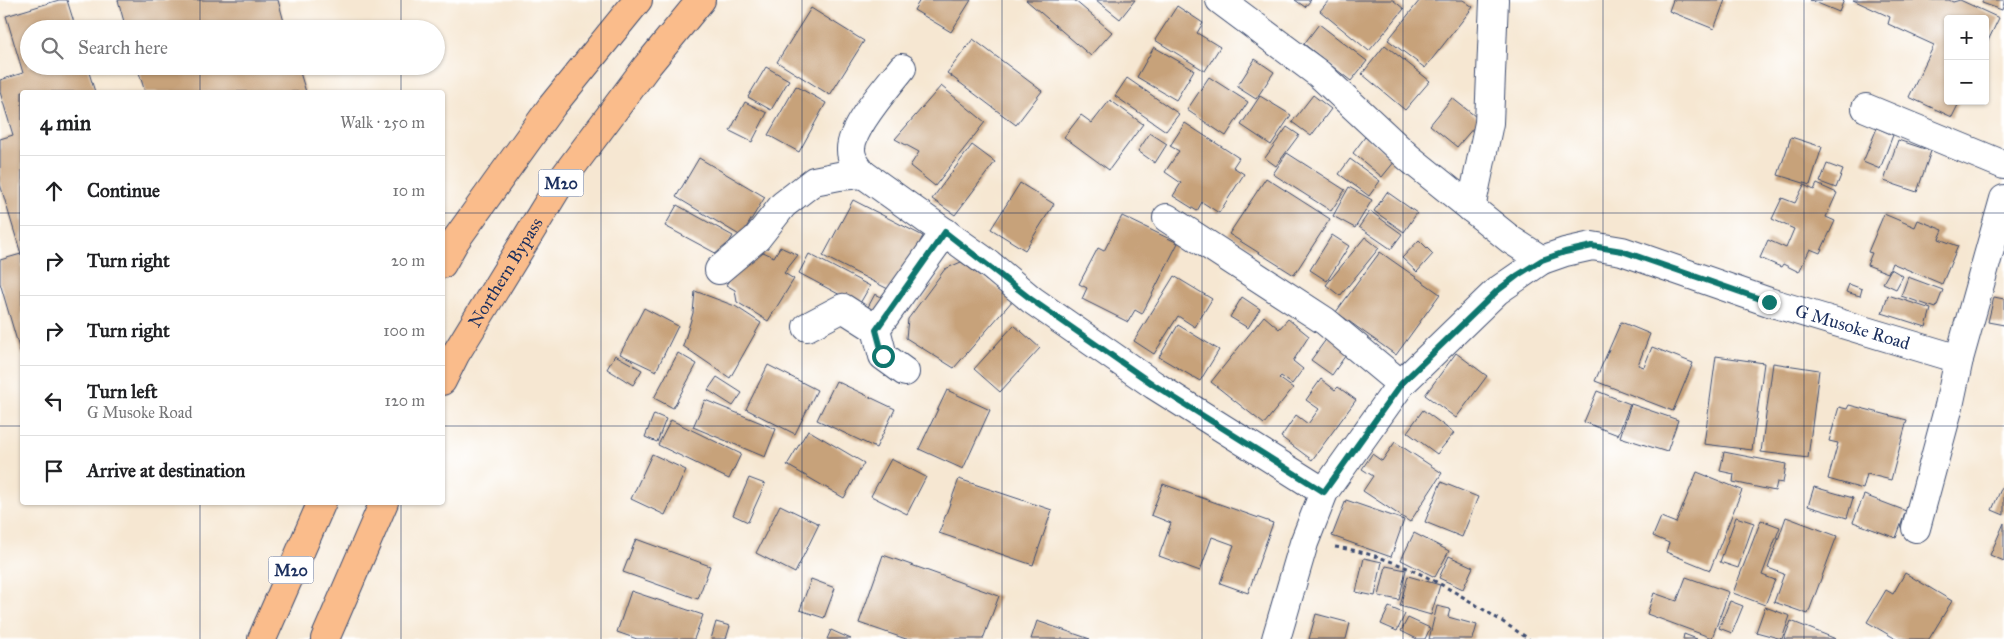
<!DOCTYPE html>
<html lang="en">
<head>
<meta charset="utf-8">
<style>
  body { margin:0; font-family:"IM FELL Great Primer",serif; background:#f2f2f2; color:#202124 }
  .controls { position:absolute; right:15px; top:15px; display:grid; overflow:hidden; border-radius:5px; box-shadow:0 1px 4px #0004 }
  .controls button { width:45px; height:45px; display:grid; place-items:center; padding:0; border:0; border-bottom:1px solid #e0e0e0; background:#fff; color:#202124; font:25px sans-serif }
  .stop { position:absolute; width:15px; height:15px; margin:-11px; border:4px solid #0f766e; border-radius:50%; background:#fff }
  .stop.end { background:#0f766e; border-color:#fff; box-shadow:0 1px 5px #0008 }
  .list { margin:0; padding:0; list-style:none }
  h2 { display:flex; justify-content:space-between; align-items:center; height:65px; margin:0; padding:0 20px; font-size:21px }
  h2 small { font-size:16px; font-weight:400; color:#757577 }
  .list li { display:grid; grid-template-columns:32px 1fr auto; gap:15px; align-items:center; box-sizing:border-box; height:70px; padding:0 20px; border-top:1px solid #e0e0e0 }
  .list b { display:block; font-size:19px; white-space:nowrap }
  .list p { margin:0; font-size:16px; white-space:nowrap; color:#757577 }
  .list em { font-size:16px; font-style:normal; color:#757577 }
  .icon { flex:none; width:28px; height:28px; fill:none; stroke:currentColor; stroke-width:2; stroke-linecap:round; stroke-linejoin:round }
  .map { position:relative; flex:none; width:2004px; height:639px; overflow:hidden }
  .search { position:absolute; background:#fff; box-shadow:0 1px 4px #0004; left:20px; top:20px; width:425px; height:55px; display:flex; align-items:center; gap:12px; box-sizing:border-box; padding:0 18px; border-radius:28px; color:#757577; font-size:19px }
  .panel { position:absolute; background:#fff; box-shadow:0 1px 4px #0004; left:20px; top:90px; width:425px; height:415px; border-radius:5px }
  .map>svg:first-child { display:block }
</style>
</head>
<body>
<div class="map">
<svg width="2004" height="639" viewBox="0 0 2004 639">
  <rect width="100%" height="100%" fill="#fff"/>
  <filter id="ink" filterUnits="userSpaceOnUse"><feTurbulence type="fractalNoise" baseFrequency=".02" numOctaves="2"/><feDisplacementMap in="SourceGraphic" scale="10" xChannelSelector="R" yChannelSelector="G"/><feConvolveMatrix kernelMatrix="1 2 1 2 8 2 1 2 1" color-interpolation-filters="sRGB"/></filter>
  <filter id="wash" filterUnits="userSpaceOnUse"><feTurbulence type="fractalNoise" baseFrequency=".0096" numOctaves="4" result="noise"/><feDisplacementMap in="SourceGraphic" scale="20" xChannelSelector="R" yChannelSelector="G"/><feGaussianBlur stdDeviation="1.12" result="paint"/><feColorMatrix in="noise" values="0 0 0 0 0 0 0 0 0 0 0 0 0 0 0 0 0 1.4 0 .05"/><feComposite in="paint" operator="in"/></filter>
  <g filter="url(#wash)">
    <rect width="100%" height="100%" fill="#f6e7d2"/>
    <g id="blocks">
      <path fill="#c7a27a" d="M59,0H67L76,29H29V66H87L95,92H22V358L0,283V260L21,254L0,184V139L13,135L0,92V80L23,73L6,16Z
        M118,0H278L286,29H126Z
        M920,0H971L951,32L914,10Z
        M1026,0H1074L1112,32L1091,56Z
        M1096,0H1135L1120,19Z
        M1295,0H1311L1305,7Z
        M1329,0H1393L1404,9L1369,51L1320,11Z
        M1420,0H1463L1473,7L1425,68L1388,40Z
        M1673,0H1725L1714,29L1669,11Z
        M1810,0H1844L1839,12Z
        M1853,0H1949L1953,2L1960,0L1999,18L1985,47V19H1948V101H1960L1952,117L1909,97L1934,45L1888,24L1890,17Z
        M1983,0H2004V3L2002,10L1982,3Z
        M1177,6L1203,23L1197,33L1220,47L1205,71L1155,40Z
        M811,8L864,41L830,95L777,62Z
        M1319,24L1367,61L1351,81L1304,44Z
        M973,39L1042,91L1016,125L947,73Z
        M1385,45L1430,81L1405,110L1362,74Z
        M1154,47L1194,70L1176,100L1137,77Z
        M1255,59L1274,72L1256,99L1237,87Z
        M137,66H298L306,92H145Z
        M766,67L789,80L771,110L748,97Z
        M1209,77L1248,102L1226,136L1187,110Z
        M1127,78L1179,114L1166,131L1115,96Z
        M796,86L826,103L799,152L768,135Z
        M941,86L985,122L935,186L910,166L919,152L895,139Z
        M1313,95L1331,109L1311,136L1292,122Z
        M1260,96L1291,115L1271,145L1241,125Z
        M1452,98L1480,120L1457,147L1430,125Z
        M1110,100L1143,124L1109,170L1064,137L1081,115L1092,123Z
        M745,102L767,113L752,142L730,131Z
        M1185,123L1239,158L1233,167L1244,174L1219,213L1202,202L1197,211L1173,196L1181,183L1165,172L1179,151L1170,146Z
        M1287,127L1299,135L1276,166L1265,158Z
        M1877,128L1893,135L1880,169L1863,162Z
        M1150,133L1167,144L1155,163L1138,151Z
        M1365,137L1395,161L1382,177L1353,153Z
        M1791,137L1822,147L1810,185L1778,175Z
        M1898,140L1931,151L1917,192L1884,181Z
        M972,145L995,162L955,215L932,199Z
        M1287,153L1345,190L1331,211L1273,174Z
        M699,158L765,197L741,236L676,197Z
        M1350,159L1380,181L1369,196L1339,174Z
        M1827,164L1843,170L1836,188L1820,182Z
        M1266,178L1330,219L1294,275L1229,234Z
        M1020,183L1054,204L1025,250L991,229Z
        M1817,184L1837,193L1826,217L1835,221L1820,253L1810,249L1799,272L1783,264L1781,267L1760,258L1768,240L1786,248L1794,229L1772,219L1782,198L1795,203L1804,185L1814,190Z
        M1349,187L1372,200L1355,228L1333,216Z
        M1387,192L1417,213L1404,232L1374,211Z
        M853,200L923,236L894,292L823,256Z
        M677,205L733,236L721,256L665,226Z
        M1370,211L1402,234L1391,249L1359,227Z
        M1884,214L1915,227L1918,220L1943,230L1939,239L1958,246L1942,284L1892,263L1888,273L1867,265L1872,253L1868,252Z
        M1122,216L1178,243L1142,314L1135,310L1128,322L1082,299L1087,288L1079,284L1098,248L1104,251Z
        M1332,235L1349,246L1327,281L1310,270Z
        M1365,237L1379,248L1340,296L1326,285Z
        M1419,240L1433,254L1417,272L1402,258Z
        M780,247L798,255L784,273L794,279L768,321L737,302L735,290L726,285L745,256L752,260L761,251L774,257Z
        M1380,252L1440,294L1396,355L1336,312Z
        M809,254L870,286L859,305L799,273Z
        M961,262L1013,300L954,368L906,338L908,319L945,269Z
        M1891,269L1903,276L1896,289L1883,283Z
        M1174,276L1212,299L1195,327L1178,316L1154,354L1134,341Z
        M1908,277L1943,290L1936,308L1901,296Z
        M1849,284L1862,289L1860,296L1846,292Z
        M695,291L735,306L761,323L730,378L683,346L693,313Z
        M875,294L888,300L880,316L867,309Z
        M1888,295L1931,309L1926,327L1882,313Z
        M1242,297L1260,309L1248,328L1230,317Z
        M1994,297L2004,299V325L1988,322Z
        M644,308L678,326L656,371L620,354Z
        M1264,316L1279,329L1288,319L1309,336L1293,361L1303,369L1292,384L1281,376L1279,378L1293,388L1264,424L1211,382Z
        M1621,322L1650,334L1638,365L1644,367L1652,347L1693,363L1673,411L1595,381Z
        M1014,325L1040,348L1000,392L974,369Z
        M1178,325L1219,350L1200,381L1159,357Z
        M1330,334L1350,349L1332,375L1311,360Z
        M678,353L697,364L673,408L654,398Z
        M1456,353L1487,376L1456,418L1425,395Z
        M615,355L642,370L633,385L607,369Z
        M1716,356L1764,363L1752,450L1704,444Z
        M1773,363L1819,370L1808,458L1761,452Z
        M768,365L817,390L795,434L746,409Z
        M717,377L742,393L733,406L708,390Z
        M1321,379L1335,390L1338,387L1356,400L1312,460L1281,437L1296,415L1308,424L1319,409L1306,400Z
        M836,381L895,409L876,448L817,420Z
        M947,390L990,410L963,469L919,449Z
        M1597,391L1630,404L1618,435L1584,422Z
        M705,400L776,429L765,457L693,427Z
        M1631,404L1678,420L1667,452L1620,437Z
        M1849,405L1907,420L1891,480L1867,474L1863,489L1828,479L1838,443L1829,441L1839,407L1847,409Z
        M1423,410L1454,433L1437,454L1407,432Z
        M654,414L666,419L657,442L645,437Z
        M671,420L741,454L729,479L658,445Z
        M808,430L864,463L844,498L787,465Z
        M1395,442L1442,473L1410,522L1363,491L1373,476L1362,469L1372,454L1382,461Z
        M1724,452L1786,464L1783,483L1777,482L1775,491L1733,482L1734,474L1720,471Z
        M652,454L686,470L665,515L631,499Z
        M891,459L926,477L907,514L871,496Z
        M1697,472L1742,490L1710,570L1666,552L1669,543L1653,536L1661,517L1676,523Z
        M749,478L765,484L748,522L733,515Z
        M959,479L1052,510L1033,565L939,533Z
        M1441,482L1478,497L1462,537L1425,522Z
        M2004,482V515L1992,510Z
        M1163,484L1273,523L1248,593L1220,583L1234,545L1212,537L1200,571L1159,556L1171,523L1151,515Z
        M1814,487L1853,498L1847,518L1808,506Z
        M1864,495L1906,511L1896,538L1853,522Z
        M1346,500L1404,520L1391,557L1332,536Z
        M780,505L819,524L795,573L756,553Z
        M1736,517L1754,523L1738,568L1720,562Z
        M1786,517L1837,536L1808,614L1774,602L1784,574L1768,568Z
        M1761,520L1780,527L1762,575L1775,580L1765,605L1733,593Z
        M2004,523V561L1990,555Z
        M1414,533L1449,551L1435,577L1401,560Z
        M636,539L710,566L698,599L623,572Z
        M883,555L999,596L983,639H906L859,623Z
        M1449,556L1473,567L1463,589L1439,578Z
        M1364,558L1382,562L1375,596L1356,592Z
        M1386,566L1406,570L1399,600L1379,596Z
        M1905,573L1952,601L1929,639H1896L1867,622L1886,590L1893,594Z
        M1408,576L1440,585L1431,615L1400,606Z
        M1686,577L1729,592L1712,638L1647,614L1654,593L1677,601Z
        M811,579L835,588L824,618L800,610Z
        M631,591L703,615L694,639H637L617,632Z
        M1730,601L1743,606L1732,633L1719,628Z
        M1437,606L1450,609L1448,617L1477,625L1473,639H1429Z
        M1389,607L1405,614L1397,631L1381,624Z
        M1765,607L1790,616L1782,639L1756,632Z
        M1316,614L1350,623L1346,639H1309Z
        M1408,618L1430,628L1425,639H1417L1401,631Z
        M1037,621L1090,639H1031Z
        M1791,621L1836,639H1784Z
        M716,622L730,626L726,639H711Z
        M831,630L851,639H827Z
        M1684,634L1697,639H1683Z"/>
    </g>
  </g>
  <g filter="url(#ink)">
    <use href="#blocks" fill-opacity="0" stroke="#3c4b6f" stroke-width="1"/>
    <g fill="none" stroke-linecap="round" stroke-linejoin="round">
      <defs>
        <g id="street">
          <path d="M1220,0L1319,74L1409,158L1511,240L1542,260"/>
          <path d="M902,68C888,86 850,128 851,150C851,160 857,166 863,174L989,264L1032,300L1154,385L1324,492"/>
          <path d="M1866,108L2004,165"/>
          <path d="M1471,208L1489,123L1494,0"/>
          <path d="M1167,218L1325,321L1401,384"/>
          <path d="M719,270L757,238L783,205L814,181L839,176L863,174"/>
          <path d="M807,327L843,308L876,329L945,232"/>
          <path d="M876,329L883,356L905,372"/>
          <path d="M1916,528L1949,406L1959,359L2004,199"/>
          <path id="s1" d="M1276,639L1304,543L1324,492L1401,384L1497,291L1542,260L1565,252L1592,246L1622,251L1769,302L1959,359"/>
        </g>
        <g id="highway">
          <path d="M442,264L455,241L552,106L638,0"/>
          <path id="s2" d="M442,381L455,355L564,177L647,66L701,0"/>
          <path d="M262,639L322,502"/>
          <path d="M325,639L384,502"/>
        </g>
      </defs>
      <use href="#street" stroke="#3c4b6f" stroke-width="30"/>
      <use href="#highway" stroke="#3c4b6f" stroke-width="30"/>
      <path stroke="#3c4b6f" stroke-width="3" stroke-dasharray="4 4" stroke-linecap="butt" d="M1335,547C1407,557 1469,600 1529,639"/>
      <use href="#street" stroke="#fff" stroke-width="28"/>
      <use href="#highway" stroke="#fabc8b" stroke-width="28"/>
    </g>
  </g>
  <g fill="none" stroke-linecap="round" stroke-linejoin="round" filter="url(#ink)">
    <path stroke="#0f766e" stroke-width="6" d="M883,356L876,330L945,232L1032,300L1154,385L1324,492L1401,384L1497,291L1518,275L1542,260L1565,252L1592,246L1622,251L1769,302"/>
  </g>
  <path fill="none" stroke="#1b2f5e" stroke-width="1" stroke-opacity="0.55" d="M200,0V29M401,0V29M601,0V639M802,0V639M1002,0V639M1202,0V639M1403,0V639M1603,0V639M1804,0V639M200,66V92M401,66V92M0,213H22M442,213H2004M0,426H22M442,426H2004M200,502V639M401,502V639"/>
  <g text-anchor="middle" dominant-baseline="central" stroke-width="4" stroke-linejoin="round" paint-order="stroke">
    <g fill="#fff" stroke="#5f6d8e" stroke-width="1">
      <rect x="538.5" y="169.5" width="45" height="27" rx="4"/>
      <rect x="268.5" y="556.5" width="45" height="27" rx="4"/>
    </g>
    <g font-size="16" font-weight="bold" fill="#1b2f5e">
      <text x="561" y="183">M20</text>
      <text x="291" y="570">M20</text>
    </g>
    <g font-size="18" fill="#1b2f5e" stroke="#fff">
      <text stroke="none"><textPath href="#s2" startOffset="126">Northern Bypass</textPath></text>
      <text stroke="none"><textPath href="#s1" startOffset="801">G Musoke Road</textPath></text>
    </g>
  </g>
</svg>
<div class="controls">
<button>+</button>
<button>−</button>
</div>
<div class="stop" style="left:883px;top:356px"></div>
<div class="stop end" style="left:1769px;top:302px"></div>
<div class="search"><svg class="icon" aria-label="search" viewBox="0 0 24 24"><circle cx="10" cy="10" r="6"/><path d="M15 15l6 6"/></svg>Search here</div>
<section class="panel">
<h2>4 min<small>Walk · 250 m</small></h2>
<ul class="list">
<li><svg class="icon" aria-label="ahead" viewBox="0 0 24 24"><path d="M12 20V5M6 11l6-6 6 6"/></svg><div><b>Continue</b></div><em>10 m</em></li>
<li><svg class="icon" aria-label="right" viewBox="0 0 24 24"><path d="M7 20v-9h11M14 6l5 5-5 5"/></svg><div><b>Turn right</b></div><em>20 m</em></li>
<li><svg class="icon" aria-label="right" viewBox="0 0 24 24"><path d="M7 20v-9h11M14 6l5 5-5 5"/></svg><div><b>Turn right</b></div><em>100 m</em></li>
<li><svg class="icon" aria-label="left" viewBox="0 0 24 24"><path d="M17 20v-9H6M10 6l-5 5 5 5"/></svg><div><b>Turn left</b><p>G Musoke Road</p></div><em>120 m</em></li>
<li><svg class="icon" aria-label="arrive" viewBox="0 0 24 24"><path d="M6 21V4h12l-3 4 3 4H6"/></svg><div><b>Arrive at destination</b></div></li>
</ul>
</section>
</div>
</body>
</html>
